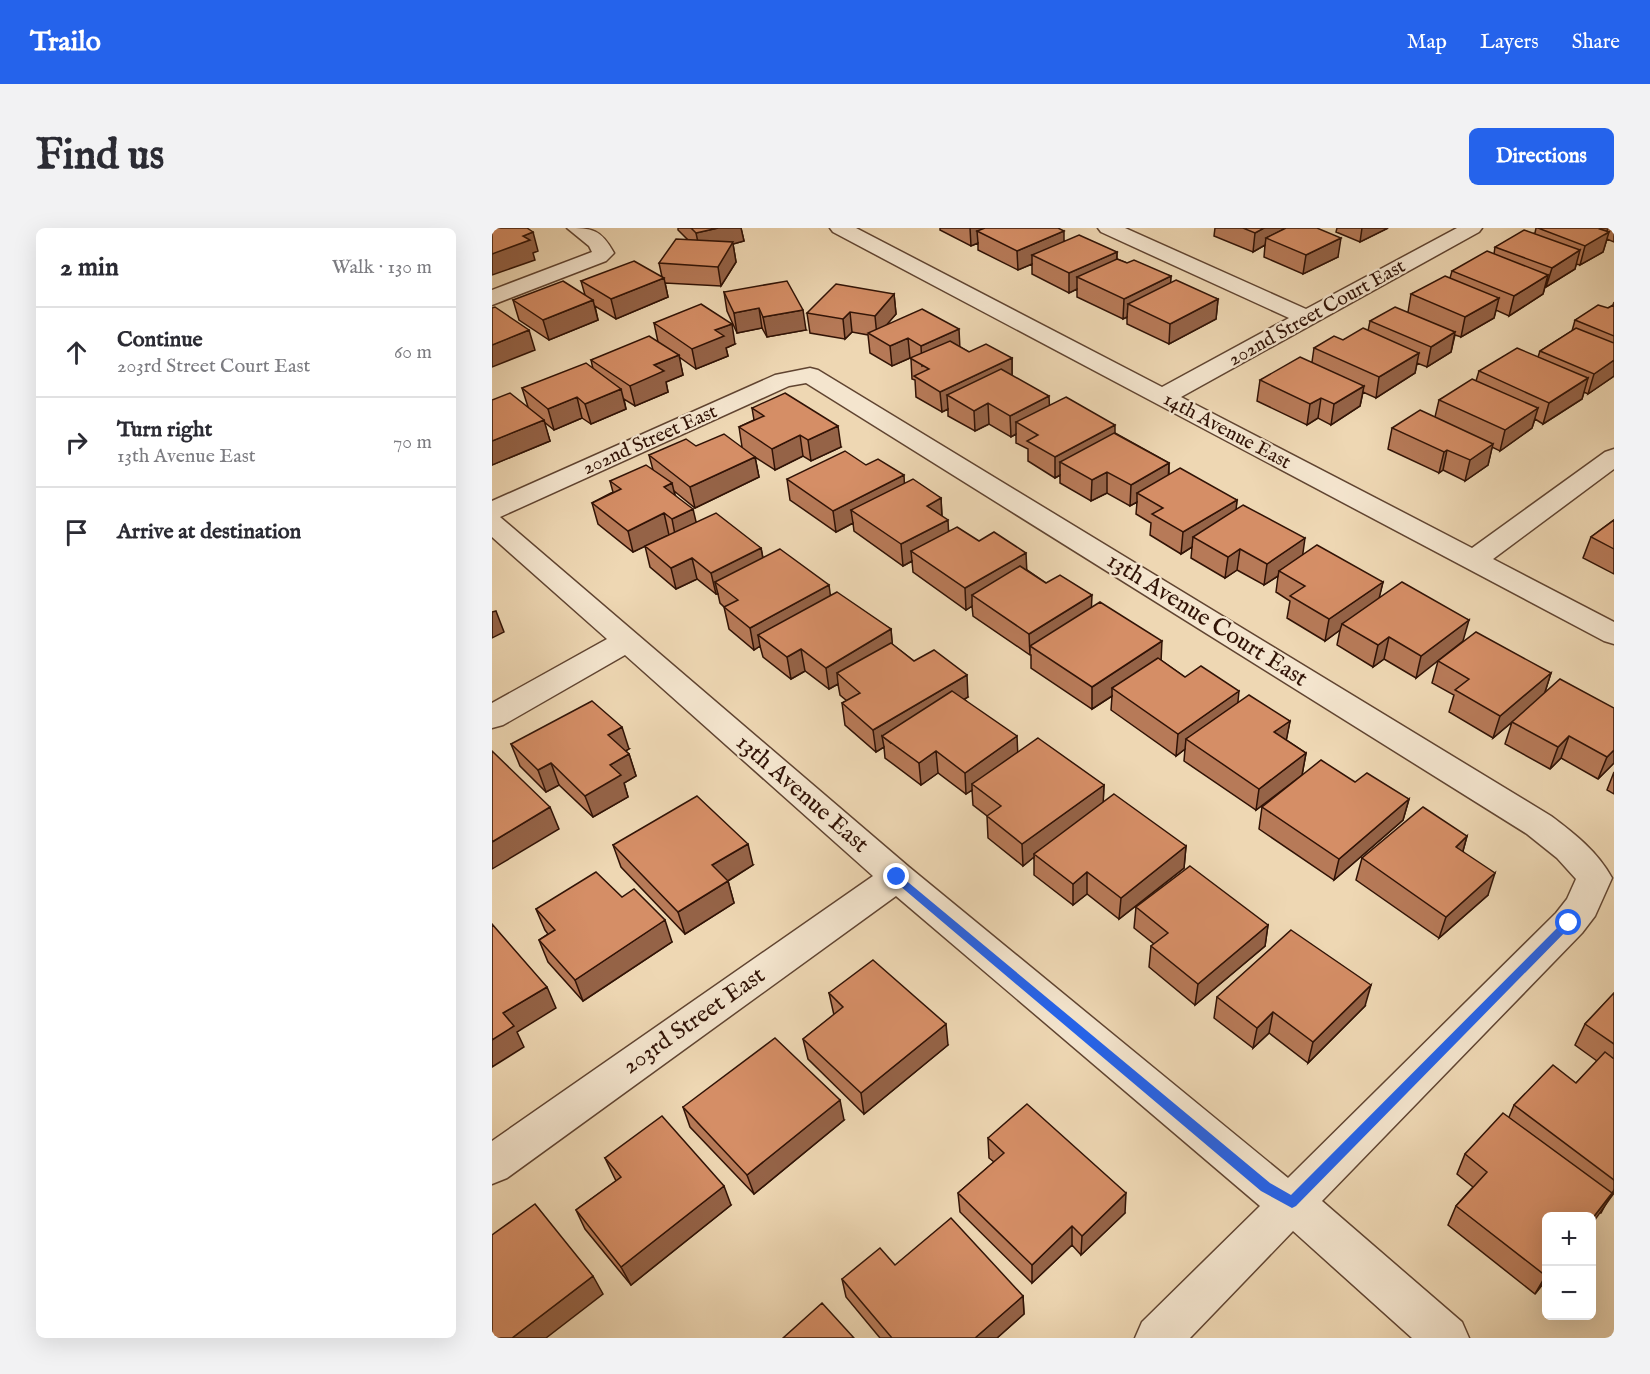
<!DOCTYPE html>
<html lang="en">
<head>
<meta charset="utf-8">
<style>
  body { margin:0; font-family:"IM FELL English",serif; background:#f2f2f3; color:#2b2b33 }
  .controls { position:absolute; right:18px; bottom:18px; display:grid; overflow:hidden; border-radius:9px; box-shadow:0 6px 24px #0002 }
  .controls button { width:54px; height:54px; display:grid; place-items:center; padding:0; border:0; border-bottom:2px solid #e1e1e2; background:#fff; color:#2b2b33; font:30px sans-serif }
  .stop { position:absolute; width:18px; height:18px; margin:-14px; border:4px solid #2563eb; border-radius:50%; background:#fff }
  .stop.end { background:#2563eb; border-color:#fff; box-shadow:0 2px 6px #0008 }
  .list { margin:0; padding:0; list-style:none }
  h2 { display:flex; justify-content:space-between; align-items:center; height:78px; margin:0; padding:0 24px; font-size:26px }
  h2 small { font-size:20px; font-weight:400; color:#7c7c81 }
  .list li { display:grid; grid-template-columns:39px 1fr auto; gap:18px; align-items:center; box-sizing:border-box; height:90px; padding:0 24px; border-top:2px solid #e1e1e2 }
  .list b { display:block; font-size:22px; white-space:nowrap }
  .list p { margin:0; font-size:20px; white-space:nowrap; color:#7c7c81 }
  .list em { font-size:20px; font-style:normal; color:#7c7c81 }
  .icon { flex:none; width:33px; height:33px; fill:none; stroke:currentColor; stroke-width:2; stroke-linecap:round; stroke-linejoin:round }
  .map { position:relative; flex:none; width:1122px; height:1110px; overflow:hidden; border-radius:9px }
  header { display:flex; align-items:center; gap:36px; box-sizing:border-box; height:84px; padding:0 30px; background:#2563eb; color:#fff }
  header strong { font-size:28px }
  nav { display:flex; gap:33px; margin-inline-start:auto; font-size:21px }
  .intro { display:flex; align-items:center; justify-content:space-between; box-sizing:border-box; height:144px; padding:0 36px }
  h1 { margin:0; font-size:42px }
  .button { padding:15px 27px; border-radius:9px; background:#2563eb; color:#fff; font-size:21px; font-weight:700 }
  main { display:flex; gap:36px; padding:0 36px }
  aside { flex:1; background:#fff; border-radius:9px; box-shadow:0 6px 24px #0002 }
  .map>svg:first-child { display:block }
</style>
</head>
<body>
<header>
<strong>Trailo</strong>
<nav><a>Map</a><a>Layers</a><a>Share</a></nav>
</header>
<div class="intro"><h1>Find us</h1><a class="button">Directions</a></div>
<main>
<aside>
<h2>2 min<small>Walk · 130 m</small></h2>
<ul class="list">
<li><svg class="icon" aria-label="ahead" viewBox="0 0 24 24"><path d="M12 20V5M6 11l6-6 6 6"/></svg><div><b>Continue</b><p>203rd Street Court East</p></div><em>60 m</em></li>
<li><svg class="icon" aria-label="right" viewBox="0 0 24 24"><path d="M7 20v-9h11M14 6l5 5-5 5"/></svg><div><b>Turn right</b><p>13th Avenue East</p></div><em>70 m</em></li>
<li><svg class="icon" aria-label="arrive" viewBox="0 0 24 24"><path d="M6 21V4h12l-3 4 3 4H6"/></svg><div><b>Arrive at destination</b></div></li>
</ul>
</aside>
<div class="map">
<svg width="1122" height="1110" viewBox="0 0 1122 1110">
  <rect width="100%" height="100%" fill="#eed7b3"/>
  <filter id="stains"><feTurbulence type="fractalNoise" baseFrequency=".00333" numOctaves="4"/><feColorMatrix values="0 0 0 0 .2 0 0 0 0 .09 0 0 0 0 .02 0 0 0 .5 -.17"/></filter>
  <radialGradient id="worn" r=".72"><stop offset=".6" stop-color="#630" stop-opacity="0"/><stop offset="1" stop-color="#630" stop-opacity=".3"/></radialGradient>
  <g fill="none" stroke-linecap="round" stroke-linejoin="round">
    <defs>
      <path id="street" d="M75,0C100,0 109,1 122,25L114,33L0,77V62L100,24L97,18Z
        M338,0H364L670,159L797,90L609,4L606,0H633L814,81L965,0H990L987,4L689,169L980,320L1113,224L1122,221V241L1001,331L1122,394V416L1112,413L341,4Z
        M318,140L326,142L1059,588C1083,606 1105,623 1120,650L1103,688L1090,705L830,973L970,1094L977,1110H920L801,1003L698,1110H643L650,1094L768,978L404,668L15,950L0,956V913L381,648L133,427L11,497L0,500V475L115,411L0,309V273L283,147ZM314,155L1035,606L1065,630L1084,651L1075,671L1064,685L796,950L417,639L8,289L297,158Z"/>
    </defs>
    <use href="#street" stroke="#604431" stroke-width="3"/>
    <use href="#street" fill="#f4e5ce" fill-rule="evenodd"/>
  </g>
  <path fill="#b77a58" stroke="#311306" stroke-width="1.5" d="M186,0H249L252,13L241,16L244,34L229,58L173,55L176,69L124,91L103,78L106,92L57,112L27,92L21,72L93,67L89,53L170,49L167,35L196,12L186,2Z
    M448,0H566L572,13L625,24V31L635,35L679,48L678,55L726,71L724,91L677,116L635,96V89L631,91L585,69V61L577,65L540,46V36L526,42L486,22V15L479,18L448,2Z
    M723,0H825L846,29L811,46L772,29L773,17L761,24L722,8Z
    M845,0H896L868,14L844,4Z
    M1044,0H1122V14L1115,11L1111,24L1088,37L1084,36L1083,41L1054,59H1053L1051,66L1017,88L1004,82L1002,90L969,109L963,107L959,124L935,139L925,135L923,145L884,170L871,164L868,178L839,197L826,190L815,197L765,173L768,152L820,134L822,120L851,112L876,103L878,93L916,84L919,66L958,50L960,43L1002,26L1003,19L1043,5Z
    M232,64L314,102L275,109L270,100L245,105L235,83Z
    M402,66L404,86L395,96L468,119L477,124L520,130V148L557,177L623,205L677,235V247L745,272L744,281L811,327L891,354L887,369L977,392L924,450L892,431L881,439L845,417L848,402L833,413L795,390L798,373L784,364L786,348L772,357L745,342L733,350L699,330L700,319L689,326L658,307L659,295L644,286L645,274L638,278L615,265L599,273L568,255V247L563,250L536,233V221L524,215V206L519,209L497,196L483,203L456,188V181L450,184L424,169L423,152L420,151L419,131L418,130L400,138L378,125L376,107L360,104L353,111L318,105L315,85Z
    M1122,74V148L1096,166L1092,164L1090,171L1051,196L1043,191L1040,200L1008,223L1000,219L996,237L973,253L951,242L947,245L896,221L900,200L943,189L947,172L984,153L987,143L1046,129L1048,123L1080,103L1083,92L1116,80L1121,77Z
    M162,95L243,116L234,120L236,128L204,141L187,129L191,147L174,154L176,164L143,178L132,171L134,181L99,196L90,190L62,202L52,194L58,213L0,237V172L36,179L30,160L101,141L99,132L166,114Z
    M260,180L349,219L319,233L311,228L283,242L263,229L267,249L203,280L182,263L183,267L204,294L269,320L271,330L399,401L400,416L422,433L476,469L472,471L526,524L612,557L611,575L694,618L692,640L627,691L595,666L581,677L542,647V629L531,638L496,610L495,588L481,577L480,562L474,566L446,545L429,557L393,530L392,519L384,524L353,497L350,475L355,473L348,467L346,456L337,461L313,443L299,451L271,429L268,418L262,422L237,401L232,379L228,375L226,366H224L205,351L184,361L158,339L153,318L141,324L106,296L100,275L121,264L118,253L161,242L157,227L204,218L250,219L247,199L262,192Z
    M374,237L412,255L449,270L450,288L457,303L535,342L554,355L600,379L669,432L693,449L746,475L798,493L794,512L814,525L810,547L764,582L692,533L693,521L684,528L619,482L620,468L600,481L539,440V427H538L481,388L480,378L474,382L421,344L420,333L411,338L362,303L361,295L344,304L298,272L295,251Z
    M1122,292V346L1091,330L1099,309Z
    M946,433L1059,445L1053,464L1122,535L1106,551L1069,530L1058,541L1013,516L1020,494L1001,510L957,484L962,467L940,455Z
    M19,516L137,521L134,523L137,526L144,548L132,555L136,569L101,589L67,557L54,564L28,538Z
    M1122,544V566L1115,562Z
    M863,554L917,571L911,592L842,652L767,601L770,579Z
    M975,608L971,623L996,667L947,710L864,652L870,630Z
    M121,617L261,637L236,653L242,675L193,706L129,639Z
    M130,669L180,714L91,773L56,734L47,712L56,706L53,702L44,681Z
    M644,679L776,697L773,718L703,777L657,739L659,718L662,716L642,700Z
    M337,765L456,817L372,886L316,831L311,811L342,787Z
    M1122,765V965L1116,972L1109,985L1054,988V1052L1043,1066L956,997L964,978L981,959L965,946L973,926L1017,889L1022,877L1084,855L1105,833L1083,817L1093,796Z
    M725,769L873,778L816,835L777,805L761,820L722,790Z
    M191,879L352,892L262,966L198,899Z
    M496,910L633,985L589,1027L580,1017L540,1055L468,984L466,965L502,934L497,930Z
    M113,930L239,977L139,1057L93,1001L84,982L124,953Z
    M403,1037L531,1068L532,1086L505,1110H388L354,1069L350,1051Z"/>
  <path fill="#956347" stroke="#311306" stroke-width="1.5" d="M226,0H249L252,13L241,16L244,34L229,58L226,39L208,24L204,5Z
    M478,0H521L485,3L486,15L479,18Z
    M772,0H794L774,10L773,17L761,24L763,5Z
    M870,0H896L868,14Z
    M1110,0H1116L1114,6L1117,4L1111,24L1088,37L1093,18L1108,1Z
    M572,3V22L540,27V36L526,42L525,23Z
    M41,4L46,23L41,25L43,32L0,47V26L31,8Z
    M849,10L846,29L811,46L814,27Z
    M1088,22L1083,41L1054,59L1060,40Z
    M625,24L624,44L585,49V61L577,65V45Z
    M1056,47L1051,66L1017,88L1022,68Z
    M679,48L678,68L636,76L635,89L631,91L632,71Z
    M172,50L176,69L124,91L119,71Z
    M402,66L404,86L385,108L383,88Z
    M1007,70L1002,90L969,109L973,89Z
    M726,71L724,91L677,116L678,96Z
    M101,72L106,92L57,112L51,92Z
    M267,80L270,100L245,105L242,85Z
    M311,82L314,102L275,109L271,89Z
    M358,84L360,104L353,111L351,91Z
    M240,96L243,116L234,120L236,128L204,141L200,121L223,102Z
    M467,101L468,121L430,138L429,118Z
    M37,102L43,122L0,139V117Z
    M963,104L959,124L935,139L939,119Z
    M416,110L418,130L400,138L398,118Z
    M927,125L923,145L884,170L887,149Z
    M187,127L191,147L174,154L176,164L143,178L138,158L162,137Z
    M520,130V150L455,167L456,181L450,184L448,164Z
    M1122,132V148L1096,166L1102,146Z
    M1096,150L1090,171L1051,196L1057,175Z
    M872,158L868,178L839,197L842,176Z
    M129,161L134,181L99,196L93,176Z
    M557,168L558,189L524,194V206L519,209L518,188Z
    M85,169L90,190L62,202L56,181Z
    M829,170L826,190L815,197L818,176Z
    M496,175L497,196L483,203L482,183Z
    M1046,180L1040,200L1008,223L1013,202Z
    M52,192L58,213L0,237V213Z
    M623,197V217L568,234V247L563,250V229Z
    M346,198L349,219L319,233L316,212Z
    M308,207L311,228L283,242L280,221Z
    M1001,216L996,237L973,253L978,232Z
    M955,222L951,242L947,245L952,224Z
    M263,229L267,249L203,280L198,259Z
    M677,235L676,256L645,265V274L638,278L639,257Z
    M615,244V265L599,273L600,252Z
    M412,247L413,268L359,282L361,295L344,304L341,283Z
    M180,255L185,276L172,259Z
    M449,270L450,291L435,278Z
    M745,272L743,293L701,309L700,319L689,326L691,304Z
    M201,281L206,302L184,312L180,291Z
    M172,285L177,307L141,324L136,303Z
    M456,292L457,313L419,323L420,333L411,338L409,316Z
    M813,310L810,332L787,343L786,348L772,357L775,336Z
    M269,320L273,342L223,354L226,366H224L219,345Z
    M748,321L745,342L733,350L736,329Z
    M534,325L535,346L480,367V378L474,382L473,360Z
    M200,330L205,351L184,361L179,340Z
    M891,354L886,375L850,396L848,402L833,413L837,391Z
    M337,357L340,379L266,407L268,418L262,422L258,400Z
    M600,367L599,388L538,418V427L537,406Z
    M4,383L12,404L0,410V384Z
    M977,392L971,413L924,450L929,428Z
    M399,401L401,423L345,445L346,456L337,461L334,440Z
    M897,409L892,431L881,439L886,417Z
    M670,413L669,434L620,460V468L600,481V459Z
    M309,421L313,443L299,451L295,429Z
    M1059,445L1052,467L1001,510L1008,488Z
    M475,447L476,469L399,515L390,508L392,519L384,524L381,502Z
    M747,463L745,484L694,511L693,521L684,528L686,506Z
    M798,493L794,514L782,504Z
    M130,499L137,521L123,529L116,507Z
    M525,508L526,530L480,556V562L474,566L473,545Z
    M1077,508L1069,530L1058,541L1066,519Z
    M1122,522V535L1106,551L1115,529Z
    M444,523L446,545L429,557L427,535Z
    M814,525L810,547L764,582L767,561Z
    M137,526L144,548L132,555L136,569L101,589L93,568L118,537Z
    M59,535L67,557L54,564L46,542Z
    M612,557L611,579L542,626V629L531,638L530,616Z
    M917,571L911,592L842,652L847,631Z
    M58,579L67,601L0,641V614Z
    M975,608L969,630L964,619Z
    M256,616L261,637L226,659L220,637Z
    M694,618L692,640L627,691L629,670Z
    M595,644V666L581,677V656Z
    M1003,645L996,667L947,710L954,689Z
    M236,653L242,675L193,706L186,684Z
    M173,692L180,714L91,773L83,752Z
    M776,697L773,718L703,777L706,756Z
    M879,757L873,778L816,835L821,814Z
    M55,759L64,780L25,804L32,819L0,839V812L11,785Z
    M781,784L777,805L761,820L765,800Z
    M454,796L456,817L372,886L369,865Z
    M348,872L352,892L262,966L255,947Z
    M232,958L239,977L139,1057L129,1039Z
    M1122,962V965L1100,996V991L1119,967Z
    M634,965L633,985L589,1027L590,1008Z
    M580,998V1017L540,1055V1037Z
    M1054,1047V1052L1043,1066Z
    M101,1048L111,1066L54,1110H20Z
    M531,1068L532,1086L505,1110H483Z"/>
  <path fill="#d58e66" stroke="#311306" stroke-width="1.5" d="M0,0H35L41,4L31,8L38,12L0,26Z
    M199,0H226L204,5Z
    M493,0H566L572,3L525,23L485,3Z
    M751,0H772L763,5Z
    M794,0H825L849,10L814,27L774,10Z
    M1046,0H1110L1108,1L1117,4L1093,18Z
    M1032,2L1088,22L1060,40L1003,19Z
    M587,7L625,24L577,45L540,27Z
    M184,11L241,14L226,39L167,35Z
    M995,23L1056,47L1022,68L960,43Z
    M625,31L635,35L642,32L679,48L632,71L585,49Z
    M142,33L172,50L119,71L89,53Z
    M953,48L1007,70L973,89L919,66Z
    M684,52L726,71L678,96L636,76Z
    M71,53L101,72L51,92L21,72Z
    M295,53L311,82L271,89L267,80L242,85L232,64Z
    M344,56L402,66L383,88L358,84L351,91L315,85Z
    M209,76L240,96L223,102L232,108L200,121L162,95Z
    M1106,77L1116,80L1122,77V108L1083,92Z
    M3,79L37,102L0,117V80Z
    M903,79L963,104L939,119L878,93Z
    M430,81L467,101L429,118L416,110L398,118L376,105Z
    M871,100L927,125L887,149L822,120L842,108L851,112Z
    M1084,100L1122,115V132L1102,146L1048,123Z
    M157,108L187,127L162,137L172,143L138,158L99,132Z
    M458,113L477,124L494,116L520,130L448,164L422,148L437,141L418,130Z
    M1025,120L1096,150L1057,175L987,143Z
    M808,129L872,158L842,176L829,170L818,176L768,152Z
    M94,135L129,161L93,176L85,169L56,181L30,160Z
    M509,141L557,168L518,188L496,175L482,183L455,167Z
    M980,151L1046,180L1013,202L947,172Z
    M18,165L52,192L0,213V172Z
    M293,165L346,198L316,212L308,207L280,221L247,199L272,188L260,180Z
    M574,169L623,197L563,229L535,213L546,207L524,194Z
    M928,182L1001,216L978,232L955,222L952,224L900,200Z
    M622,205L677,235L639,257L615,244L600,252L568,234Z
    M232,206L263,229L198,259L157,227L194,211L204,218Z
    M353,223L374,237L386,231L412,247L341,283L295,251Z
    M154,237L180,255L172,259L201,281L180,291L172,285L136,303L100,275L129,261L118,253Z
    M688,240L745,272L691,304L660,286L671,280L645,265Z
    M421,251L449,270L435,278L456,292L409,316L359,282Z
    M751,277L813,310L775,336L748,321L736,329L701,309Z
    M224,285L269,320L219,345L200,330L179,340L153,318Z
    M1122,292V321L1099,309Z
    M465,299L487,313L502,304L534,325L473,360L419,323Z
    M825,317L891,354L837,391L798,368L813,358L787,343Z
    M288,321L337,357L258,400L232,379L246,372L223,354Z
    M528,338L554,355L568,347L600,367L537,406L480,367Z
    M910,354L977,392L929,428L897,409L886,417L850,396Z
    M345,364L399,401L334,440L309,421L295,429L266,407Z
    M608,374L670,413L600,459L538,418Z
    M984,404L1059,445L1008,488L963,462L977,451L946,433Z
    M399,415L422,433L442,422L475,447L381,502L350,475L368,465L345,445Z
    M666,430L693,449L709,438L747,463L686,506L620,460Z
    M1068,451L1122,480V522L1115,529L1077,508L1066,519L1020,494Z
    M460,463L525,508L473,545L444,523L427,535L390,508Z
    M757,467L798,493L782,504L814,525L767,561L694,511Z
    M100,473L130,499L116,507L137,526L118,537L129,547L93,568L59,535L46,542L19,516Z
    M546,510L612,557L530,616L495,588L509,578L480,556Z
    M0,523L58,579L0,614Z
    M829,532L863,554L875,545L917,571L847,631L770,579Z
    M622,566L694,618L629,670L595,644L581,656L542,626Z
    M205,568L256,616L220,637L236,653L186,684L121,617Z
    M931,579L975,608L964,619L1003,645L954,689L870,630Z
    M698,638L776,697L706,756L659,718L676,705L644,679Z
    M104,644L130,669L142,661L173,692L83,752L47,712L63,702L44,681Z
    M0,696L55,759L11,785L22,798L0,812Z
    M799,702L879,757L821,814L781,784L765,800L725,769Z
    M381,732L454,796L369,865L311,811L351,779L337,765Z
    M1122,765V816L1093,796Z
    M283,810L348,872L255,947L191,879Z
    M1113,824L1122,831V952L1022,877L1061,837L1084,855Z
    M535,876L634,965L590,1008L580,998L540,1037L466,965L512,925L496,910Z
    M1011,885L1120,965L1100,991V988H1054V1048L964,978L995,944L973,926Z
    M170,888L232,958L129,1039L84,982L129,949L113,930Z
    M43,976L101,1048L20,1110H0V1007Z
    M459,990L531,1068L483,1110H400L350,1051L388,1020L403,1037Z
    M330,1075L362,1110H291Z"/>
  <path fill="#2563eb" d="M405,645L778,955L799,967L1073,692H1080L1082,695L804,978L800,980L769,963L401,652V646Z"/>
  <g text-anchor="middle" dominant-baseline="central" stroke-width="4.5" stroke-linejoin="round" paint-order="stroke">
    <g font-size="20" fill="#311306" stroke="#f4e5ce">
      <text transform="translate(825 85) rotate(-29)">202nd Street Court East</text>
      <text transform="translate(735 203) rotate(28)">14th Avenue East</text>
      <text transform="translate(158 212) rotate(-24)">202nd Street East</text>
    </g>
    <g font-size="24" fill="#311306" stroke="#f4e5ce">
      <text transform="translate(715 392) rotate(32)">13th Avenue Court East</text>
      <text transform="translate(310 566) rotate(41)">13th Avenue East</text>
      <text transform="translate(202 793) rotate(-35)">203rd Street East</text>
    </g>
  </g>
  <rect width="100%" height="100%" filter="url(#stains)"/>
  <rect width="100%" height="100%" fill="url(#worn)"/>
</svg>
<div class="controls">
<button>+</button>
<button>−</button>
</div>
<div class="stop" style="left:1077px;top:695px"></div>
<div class="stop end" style="left:405px;top:649px"></div>
</div>
</main>
</body>
</html>
